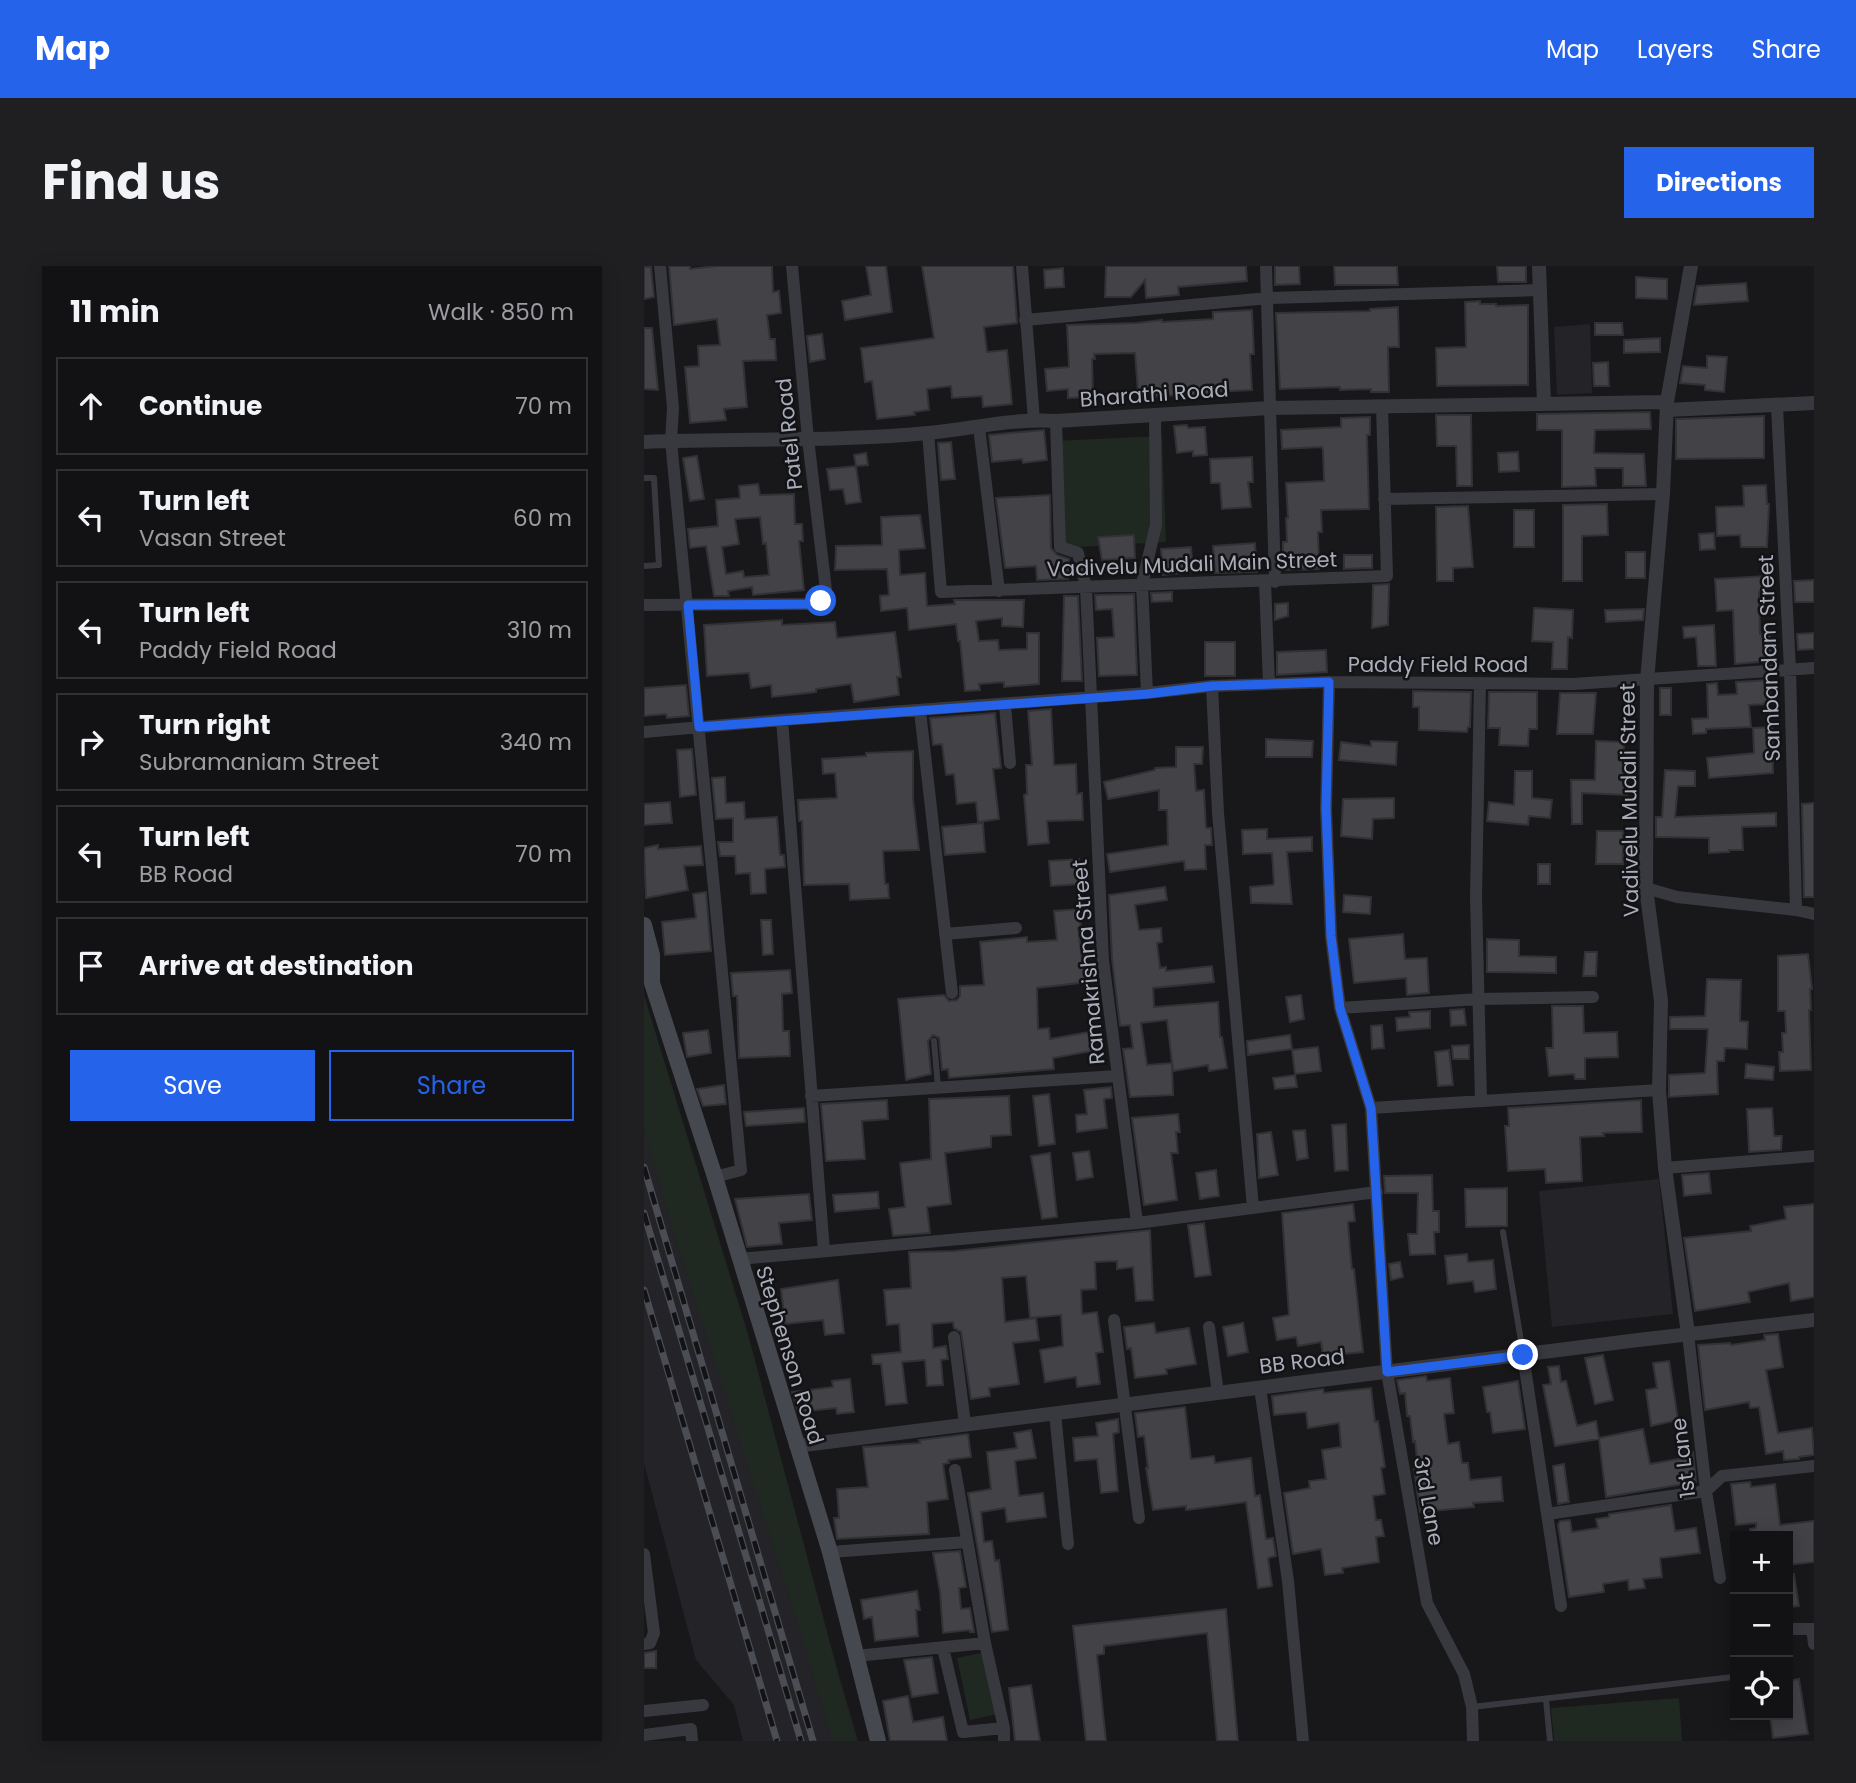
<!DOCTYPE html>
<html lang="en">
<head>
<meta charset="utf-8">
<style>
  body { margin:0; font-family:Poppins,sans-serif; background:#1f1f22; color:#f1f3f6 }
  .controls { position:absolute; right:21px; bottom:21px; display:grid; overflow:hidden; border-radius:0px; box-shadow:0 4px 18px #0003 }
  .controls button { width:63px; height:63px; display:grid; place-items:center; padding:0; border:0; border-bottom:2px solid #313134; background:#121114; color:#f1f3f6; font:35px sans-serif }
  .stop { position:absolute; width:21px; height:21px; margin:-16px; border:5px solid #2563eb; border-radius:50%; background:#fff }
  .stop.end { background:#2563eb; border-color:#fff; box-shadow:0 2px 7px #0008 }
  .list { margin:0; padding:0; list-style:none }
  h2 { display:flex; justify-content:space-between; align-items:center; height:91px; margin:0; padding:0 28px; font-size:30px }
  h2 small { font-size:23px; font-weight:400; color:#9c9da0 }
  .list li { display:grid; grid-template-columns:46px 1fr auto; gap:21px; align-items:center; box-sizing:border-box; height:98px; margin:0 14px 14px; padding:0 14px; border:2px solid #313134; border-radius:0px }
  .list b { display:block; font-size:26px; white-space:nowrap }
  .list p { margin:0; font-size:23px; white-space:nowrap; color:#9c9da0 }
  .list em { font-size:23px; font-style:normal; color:#9c9da0 }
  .actions { display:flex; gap:14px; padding:21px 28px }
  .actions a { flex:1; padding:16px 0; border:2px solid #2563eb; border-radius:0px; text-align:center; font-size:24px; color:#2563eb }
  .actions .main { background:#2563eb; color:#fff }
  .icon { flex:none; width:38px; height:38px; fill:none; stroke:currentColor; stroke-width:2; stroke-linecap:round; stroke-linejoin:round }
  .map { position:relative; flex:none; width:1170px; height:1475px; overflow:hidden; border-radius:0px }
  header { display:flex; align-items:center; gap:42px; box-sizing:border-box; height:98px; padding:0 35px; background:#2563eb; color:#fff }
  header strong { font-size:33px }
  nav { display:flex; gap:38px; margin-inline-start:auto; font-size:24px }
  .intro { display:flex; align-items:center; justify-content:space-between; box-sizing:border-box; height:168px; padding:0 42px }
  h1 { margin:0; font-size:49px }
  .button { padding:18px 32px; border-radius:0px; background:#2563eb; color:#fff; font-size:24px; font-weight:700 }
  main { display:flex; gap:42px; padding:0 42px }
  aside { flex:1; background:#121114; border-radius:0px; box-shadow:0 4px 18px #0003 }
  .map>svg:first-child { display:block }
</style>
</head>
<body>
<header>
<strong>Map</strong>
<nav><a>Map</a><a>Layers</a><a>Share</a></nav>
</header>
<div class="intro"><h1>Find us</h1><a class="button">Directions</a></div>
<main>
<aside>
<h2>11 min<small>Walk · 850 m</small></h2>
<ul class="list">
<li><svg class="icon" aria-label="ahead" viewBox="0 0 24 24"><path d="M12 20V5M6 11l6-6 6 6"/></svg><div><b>Continue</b></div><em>70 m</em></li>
<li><svg class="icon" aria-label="left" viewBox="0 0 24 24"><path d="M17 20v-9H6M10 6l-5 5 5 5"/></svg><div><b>Turn left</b><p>Vasan Street</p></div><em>60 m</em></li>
<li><svg class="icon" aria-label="left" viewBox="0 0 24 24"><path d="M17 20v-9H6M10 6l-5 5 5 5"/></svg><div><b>Turn left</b><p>Paddy Field Road</p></div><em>310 m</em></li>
<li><svg class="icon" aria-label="right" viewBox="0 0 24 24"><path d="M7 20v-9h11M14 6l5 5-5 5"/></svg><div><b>Turn right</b><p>Subramaniam Street</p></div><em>340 m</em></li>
<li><svg class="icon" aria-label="left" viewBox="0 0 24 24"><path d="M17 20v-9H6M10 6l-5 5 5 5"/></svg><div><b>Turn left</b><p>BB Road</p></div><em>70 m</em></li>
<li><svg class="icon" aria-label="arrive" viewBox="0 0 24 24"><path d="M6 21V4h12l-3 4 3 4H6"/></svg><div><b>Arrive at destination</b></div></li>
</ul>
<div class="actions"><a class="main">Save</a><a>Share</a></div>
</aside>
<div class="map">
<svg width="1170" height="1475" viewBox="0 0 1170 1475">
  <rect width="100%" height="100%" fill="#18171a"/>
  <path fill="#242327" d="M946,58L948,127L913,129L910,61Z
    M0,750L141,1223L214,1475H99L90,1439L52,1394L0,1197Z
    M1015,913L1029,1048L908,1061L895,925Z"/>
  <path fill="#1f2821" d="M518,170L522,276L418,282L409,175Z
    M0,729L104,1068L212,1475H188L155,1361L32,974L0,861Z
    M341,1386L354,1448L326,1454L313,1392Z
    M1035,1432L1038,1475H910L907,1442Z"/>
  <path fill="#424247" stroke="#323136" stroke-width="2" fill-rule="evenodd" d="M25,0H46V3L72,0H128L129,26L135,25L137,47L123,49L126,73H131L132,94L99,95L103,141L80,143L82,154L46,157L41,101L55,100L54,80L76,79L73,53L30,59Z
    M222,0H242L248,46L201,54L198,35L227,29Z
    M278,0H369L373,57L340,61L343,86L363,84L368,138L339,141L338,130L308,132L307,120L283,123L285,144L270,146L271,149L233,153L228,115L221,116L217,82L290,72Z
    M462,0H602L603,15L534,21L535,29L502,32L501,14L487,31H461Z
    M631,0H655L656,18L631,19Z
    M690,0H753L754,19H691Z
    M853,0H882V16H854Z
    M0,1H7L10,31L0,33Z
    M419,2L420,21L401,22L400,4Z
    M992,11L1023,13V33L992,32Z
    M1102,17L1104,35L1050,39L1053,20Z
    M836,35V38H852V40L884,39V119L793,120L792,82L822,81L821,36Z
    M754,41L755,81H744L745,126H727V123L696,124V121L636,123L632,47L726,45V43Z
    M608,44L610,88H606L608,124L567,126V130L533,131V129L510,131L509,126L494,127L491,87L450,88L451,93H448L449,131L424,132V123L403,125L401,103L425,101L423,59L493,57L518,54V56L569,53V46Z
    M951,57H978L979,69H951Z
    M0,62H8L14,124L0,123Z
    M178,68L181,93L166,96L163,70Z
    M1016,72V86L980,87V74Z
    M1063,90L1083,91L1080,126L1061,124V119L1036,117L1039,100L1063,102Z
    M964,96L965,120H950L949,97Z
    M1006,146L1007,163L951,164L950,187L1000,188L1002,220H979V202H951L952,220L918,221V164H893V148Z
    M792,149H827L828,220H813L812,180H793Z
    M1120,150V192L1032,193V153Z
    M726,151V169H723L725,243L677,244L678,266H674L675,303L639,304V276H643L642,252H644L642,217L680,215L679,185L678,181L638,183L637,164L697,161V152Z
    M543,159L544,162L561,161L563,189L549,190V185L533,187L530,160Z
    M400,164L403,194L379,197L378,193L348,196L345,169Z
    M307,176L311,213L297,214L294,177Z
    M874,186L875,205L855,206L854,187Z
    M222,187L224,199L212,200L210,189Z
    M53,190L60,233L46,235L39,192Z
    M608,191L609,216H604L607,241L578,243L576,217H567L566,193Z
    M212,200L217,236L202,238L199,223L186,224L183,203Z
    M114,218L116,229L150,228L151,258H158L159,275H155L160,324L109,329L108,321L84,325L85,330H70L62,280L46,282L44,263L74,260L72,234L96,232L95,220ZM116,251L119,278L122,277L125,309L100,311L99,305L82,308L78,281L95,278L91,253Z
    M1122,219L1123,238H1125L1123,281H1097L1096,269L1073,270L1072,241L1100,240L1099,220Z
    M406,229L407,282L413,289L425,293L424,313L393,314L392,300L361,302L352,232Z
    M963,238L964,269L938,270V315H919V239Z
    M824,240L829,301L809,302V315H793L792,241Z
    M870,244H890V281H870Z
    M276,249L281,282L255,284L256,309L281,307L283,340L311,338L310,334H380L379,361L358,360V352L332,355L335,375L354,374L355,384L383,383V367H395V418L360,421V416L335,418L336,424L321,425L316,375H314L312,358L265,364L263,342L237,345L236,330L245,329L243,303L191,304L192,280L238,279L237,251Z
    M1070,267L1071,283L1056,284L1055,268Z
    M490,269L491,292L458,294L454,271Z
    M611,277L613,306L571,307L569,280Z
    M547,281L549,306L519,309L517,283Z
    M982,286H1001V312H982Z
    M700,289H728V302L700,303Z
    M1123,310L1124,325L1115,326L1116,368L1126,367L1127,395L1091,398L1089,344L1073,345L1071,313Z
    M1170,314V336H1151L1150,315Z
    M745,318L744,359L728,362L729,319Z
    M528,326V335L508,336L507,327Z
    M490,328L493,409L455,410L453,372L470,371L468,343L452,344L451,329Z
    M420,330H434L438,415H418Z
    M644,337V350L631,354V338Z
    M890,342L929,344L928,372L924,371L923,403H908L909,376L888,375Z
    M1000,343L999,354L962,356L961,344Z
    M138,354V359L191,356L193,372L251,366L257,411H253L255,429L210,436L207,418L172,423V426L128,431L127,419L107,422L105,407L63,410L60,359Z
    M1070,359L1072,400H1054L1052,371L1040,372L1039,361Z
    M1170,367V383L1154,384L1153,368Z
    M561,376H591V410H561Z
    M682,384L683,406L633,409V386Z
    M1126,414V438L1105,439L1107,461L1062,463V467L1049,468L1048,453L1064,452L1063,418L1073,417L1074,429L1093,428L1092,416Z
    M42,419L45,450L23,452L22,448L0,450V422Z
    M1016,422H1027V449H1016Z
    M769,425L827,426L826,461H824L823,466L775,464V441H769Z
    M845,426H893V463H885L884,480L855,479L856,462H844Z
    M916,427H952L949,468H913Z
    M407,443L410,499L432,498L433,528L438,527L439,554L403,555L405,577L384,579L380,529L383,528L382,499H388L384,445Z
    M351,447L357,502L349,503L355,553L334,556L332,536L313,538L310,508L302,509L298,478L289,479L286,452Z
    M1128,461L1129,507L1065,512L1063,492L1110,487L1109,462Z
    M622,473L669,475L668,491H622Z
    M727,475L753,476L752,499L695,494L697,476L727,480Z
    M952,475L980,476L979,515H983V529L938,527V558H928L927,514H951Z
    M532,481H559L558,498H550L552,525L560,524L562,562H567L568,579H561L562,603L541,604L540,595L466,606L463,588L524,579L523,544H515V524L464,533L460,516L511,504V502L532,501Z
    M48,483L52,529L36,531L33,484Z
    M269,485V533L275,584L239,585L241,618H244L245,632L206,634L205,618L160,619L158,555H155L154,534L193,532L191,507L179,508L178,493L222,490V487Z
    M1021,504L1051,505V520H1034L1031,551L1132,547V560L1098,561L1099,584H1085V586L1065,587V572L1012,571V551H1018Z
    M871,505H888V532L908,534L906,552L885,550L884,559L843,555L845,536L870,539Z
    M81,511L82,537L100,536L101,553L133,551L136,589H140L141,601L121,603L122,627L107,628L106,607L92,608L91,590H76L74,576H89V552L72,553L68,512Z
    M750,532V552L729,553L728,573L697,570L699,533Z
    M26,536L28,557L0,559V538Z
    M1170,537V631H1160L1158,538Z
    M339,557L341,586L301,589L298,561Z
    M623,563V573L668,571V585L643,586L648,638L607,637L606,621L629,619L630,617L628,587L599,588L598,564Z
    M953,565H979V598H952Z
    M14,579V583L57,580L59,599L40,600L44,624L2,632L0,582Z
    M435,593L436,618L407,620L405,595Z
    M894,598H906V618H894Z
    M521,621L523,634L491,639L495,664L517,662L518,676L513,677L516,702L522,701V705L568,700L570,716L509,722L510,741L574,736L576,771H578L583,802L565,805L564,799L529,805L523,754L497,757L503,799L528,797L529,829L486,831L479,783L489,782L486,759L476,760L468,693L465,629Z
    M62,626L67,685L21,689L18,656L52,652L49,628Z
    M700,629L727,631L726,648L699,646Z
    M435,643L437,662H434L438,693L442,692L444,716L393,722L394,763L405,762L406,773L445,766L448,785L409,792L410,803L305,812L304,803L298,804L295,772L289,769L284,775L287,808L262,814L254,733L300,729L305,735L313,734L316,730V720L340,719L336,676L383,671V676L413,674L410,645Z
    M117,654H127L129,688L119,689Z
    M759,668L761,693L783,692L785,727L763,729L762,712L710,717L705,673Z
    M843,673L875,674V690L912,691V707L843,706Z
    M941,686H953L952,710H939Z
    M1164,688L1168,723H1166L1167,744H1165L1167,804L1136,805L1135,786H1139L1138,767H1142L1141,745H1134V690Z
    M146,704L148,727L138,728L139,765H145L146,790L95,792L93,730H89L87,707Z
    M1063,713L1097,714L1096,755L1104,756L1103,783L1081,782L1080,795H1073L1074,828L1025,831V809L1061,807L1064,763H1026V751L1061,750Z
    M657,729L660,753L646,756L642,731Z
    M908,740H939L940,767L973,766L974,791L941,792V813H931L930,808L905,810L902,782H909Z
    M820,743L822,759L807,760L806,744Z
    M786,745V762L753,765L752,752L766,751L765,746Z
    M738,759L740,782L728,783L727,760Z
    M64,764L67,787L43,791L39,767Z
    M646,769L648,783L604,789L603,775Z
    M825,779V793H809L808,780Z
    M674,781L677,805L651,808L648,784Z
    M805,784L809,819L794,820L791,786Z
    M1102,798L1130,801L1129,814L1101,812Z
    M651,809L653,821L631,823L629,812Z
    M80,819L82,838L59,840L53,823Z
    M467,821L468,832L460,833L463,862L433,866L432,849L443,848L440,824Z
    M405,828L411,878L395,880L389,830Z
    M365,830L367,869L347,870V881L301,887L307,938L283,941L286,967L249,970L245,943L261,941L256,897L287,893L285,833Z
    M243,834L244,853L218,855L221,893L182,895L177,838Z
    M997,834L998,866L959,867L960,870L936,871L938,915L902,917L901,903L864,905L861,860H865L864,842Z
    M160,842L161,856L102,860L100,846Z
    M1128,842L1130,870H1138L1137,884L1105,886L1103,843Z
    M534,848L536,866H532L534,887H527L533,934L500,939L488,852Z
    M702,858L704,904L691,905L688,859Z
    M661,864L664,892L653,894L649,865Z
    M627,866L634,909L615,912L613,868Z
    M445,885L449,911L433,914L429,887Z
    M406,887L413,951L398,953L387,890Z
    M572,904L575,930L556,933L552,907Z
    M1065,907L1067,927L1040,930L1038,909Z
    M788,909L789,945H795V966H790L791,988L766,989L764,968H773L774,927H741L740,910Z
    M863,922V960L822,961L821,923Z
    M234,926L235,942L191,946L189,929Z
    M165,928L168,954L135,957L138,978L103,981L91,933Z
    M709,938L711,955L704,956L706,983L708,1003H710L719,1086L679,1090L677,1076L654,1080L652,1071L633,1074L629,1052L645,1049L638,947Z
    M1170,938V1031L1147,1035L1145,1017L1104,1026L1106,1036L1051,1045L1040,972L1107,965L1106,960L1142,953L1140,941Z
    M560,957L567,1009L551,1011L544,959Z
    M506,964L509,1034L492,1035L489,1001L473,1003V995L451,996L452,1023L437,1024L438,1048L453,1046L459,1086L452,1087L456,1118L433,1121L432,1111L401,1116L396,1084L419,1080L417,1049L386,1052L382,1010L358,1012L361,1056L392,1052L395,1074L369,1077L375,1118L345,1122L346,1130L327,1133L317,1066L310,1062L309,1056L288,1058L289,1082L302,1080L304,1093L297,1094L299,1119L283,1120L281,1094L258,1096L263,1137L242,1139L237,1098H229L228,1089L257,1086L255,1058L243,1059L240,1024L267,1022L265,986L310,985Z
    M823,988L824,996L849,994L852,1023L831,1026L829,1015L804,1018L801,990Z
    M756,996L759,1011L747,1014L745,998Z
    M194,1014L200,1067L181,1069L179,1054L141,1058L137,1023Z
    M510,1057L512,1067L545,1062L552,1098L522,1103L523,1108L491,1112L487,1082L483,1083L480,1061Z
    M599,1057L604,1086L584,1090L579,1061Z
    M1134,1068L1139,1101L1122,1104L1134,1167L1168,1162L1170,1189L1155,1191V1193L1140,1194L1139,1185L1122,1188L1115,1141L1106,1142L1105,1136L1061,1144L1054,1079L1086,1077L1087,1079L1121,1074L1120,1069Z
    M959,1089L969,1134L951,1138L941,1092Z
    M1025,1095L1034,1154L1007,1160L1002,1124L1013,1122L1009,1097Z
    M915,1100L917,1116L922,1115L933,1160L952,1155L955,1172L999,1163L1006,1198L1040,1192L1039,1188L1049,1186L1052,1216L962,1231L955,1173L911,1180L899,1119L907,1118L904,1101Z
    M782,1110L783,1115L806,1112L810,1147L800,1148L804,1178L815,1176L818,1197H824L826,1214L857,1211L859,1235L829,1237L830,1241L776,1246L770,1203L774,1202L771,1175L769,1176L766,1150H763L761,1127L756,1128L753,1114Z
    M206,1113L210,1146L193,1148L192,1142L154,1146L148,1126L189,1121L188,1115Z
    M874,1115L881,1163L849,1167L846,1146H843L839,1121Z
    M727,1122L731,1156L734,1155L741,1201L737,1202L741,1228L729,1230L732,1254H737L740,1270L732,1271L735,1296L698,1302L699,1307L681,1309L677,1283L649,1288L640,1227L666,1222L665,1215L682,1213L678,1184L697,1181L695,1157L664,1162L662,1146L630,1149L628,1130L679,1123L680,1127Z
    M541,1141L547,1193L570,1190L571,1197L607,1192L611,1230L616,1229L622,1273L629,1272L632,1290L624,1292L628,1320L614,1322L602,1236L542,1244V1240L509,1244L502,1202H504L500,1170L494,1171L491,1147Z
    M474,1153L475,1166L469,1168L474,1225L457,1227L453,1193L431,1195L429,1172L454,1170L452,1157Z
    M387,1164L392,1192L371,1195L375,1230L399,1227L402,1251L363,1256L361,1242L337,1246L340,1276L348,1275L351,1295L355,1294L364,1364L348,1366L324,1227L347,1223L343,1186L373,1182L370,1167Z
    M324,1168L327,1191L304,1194L305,1197L299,1198L304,1233L283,1236L285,1268L193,1273L190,1252H195L193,1223L224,1221L219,1181L276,1177L275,1174Z
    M920,1198L925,1236L914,1238L909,1200Z
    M1106,1216L1107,1221L1131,1218L1136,1259L1170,1255V1296L1144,1299V1270H1106V1263L1112,1262V1257L1092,1259L1087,1218Z
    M1027,1239L1031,1265L1052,1262L1056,1287L1016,1292L1018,1311L999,1313L1001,1322L985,1324L984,1314L959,1318L960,1326L925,1331L914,1259L916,1255L926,1254L928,1266L954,1262L952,1253L965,1251V1248Z
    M316,1285L322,1321L315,1322L317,1343L326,1342L330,1366H326V1364L299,1367L296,1326L289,1287Z
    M1150,1308L1155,1340L1144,1341V1309Z
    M273,1325L276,1344H272L274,1370L231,1375L228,1351L220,1353L217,1334Z
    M582,1343L594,1475H573L563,1367L460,1380V1388L453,1389L462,1475H442L429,1360Z
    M12,1385V1402H0V1387Z
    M288,1391L294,1427L268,1431L260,1394Z
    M1155,1413L1164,1468L1129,1472L1126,1449H1144V1415Z
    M387,1419L396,1475H371L365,1422Z
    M264,1430L269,1456L299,1451L303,1475H246L239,1435Z"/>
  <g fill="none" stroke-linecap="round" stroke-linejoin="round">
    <path stroke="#38393f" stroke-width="6" d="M0,212H10L15,299L0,300
      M290,775L294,821
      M859,966L879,1087
      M902,1433L906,1475
      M828,1441L1089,1411"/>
    <path stroke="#38393f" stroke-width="12" d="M16,0L29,142L27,175L97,904L71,911
      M378,0L390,154
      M622,0L631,316
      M381,54L625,32L896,24
      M1133,140L1146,404L1152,644
      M412,155L416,281L434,287L442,321L459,694L493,957
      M335,161L355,325
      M284,167L297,326L743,310L738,140
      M740,233L1019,228
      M621,316L625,418
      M0,339L170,338C178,335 181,333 182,324L164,173L148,0
      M685,416L682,543L687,670L696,742L727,842L743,1106L783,1337L820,1408L828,1441L829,1475
      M836,417L832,632L837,834
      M568,420L574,547L609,942
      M503,427L498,318L512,259L511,149
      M361,439L366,497
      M276,445L308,727
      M138,454L180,985
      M0,466L138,454L503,427L568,420L685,416L929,418L1170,402
      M1002,622L1033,631L1152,644L1170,648
      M301,668L372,662
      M696,742L835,733L949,731
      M167,830L473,810
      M727,842L1015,824
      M1021,902L1170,890
      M95,993L493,957L733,926
      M470,1054L495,1252
      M565,1061L574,1127
      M1044,1068L1062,1225L1076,1312
      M310,1071L321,1158
      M879,1089L917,1340
      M616,1122L644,1315L659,1475
      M411,1147L424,1278
      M311,1204L341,1377L360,1462V1475
      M903,1248L1062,1225L1078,1210L1170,1200
      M186,1286L323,1276
      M0,1288L10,1367L6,1377L0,1378
      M1144,1363H1170
      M1168,1363L1170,1378
      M299,1382L319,1466L360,1462
      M212,1390L341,1377
      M0,1445L59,1439
      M0,1469L47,1463L48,1475"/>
    <path stroke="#38393f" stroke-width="14" d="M895,0L900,138
      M1023,144L1170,137
      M0,176C95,172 190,176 284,167C327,163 369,152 412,155L626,142L1023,136
      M1044,1068L1021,902L1015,824L1017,735L1002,622L1003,415L1019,228L1023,136L1047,0
      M152,1180L994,1074L1170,1054"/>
    <path stroke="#46484f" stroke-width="16" d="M0,659L8,689V717L71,911L186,1286L234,1475"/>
    <defs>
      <path id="rail" d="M0,901L169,1475
        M0,947L157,1475
        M0,1024L133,1475"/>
    </defs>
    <use href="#rail" stroke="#4b4d54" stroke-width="7"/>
    <use href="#rail" stroke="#131215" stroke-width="4.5" stroke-dasharray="13" stroke-linecap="butt"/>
  </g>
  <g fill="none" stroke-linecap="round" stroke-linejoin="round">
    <path stroke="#2563eb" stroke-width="9" d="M177,335L170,338L44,339L55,461L503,428L568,420L685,416L682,542L687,670L696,742L727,842L743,1106L879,1089"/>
  </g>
  <g text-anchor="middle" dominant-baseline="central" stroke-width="5" stroke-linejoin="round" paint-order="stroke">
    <g font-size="21" fill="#a9adba" stroke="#131215">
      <text transform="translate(510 128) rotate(-4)">Bharathi Road</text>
      <text transform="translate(145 168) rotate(-96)">Patel Road</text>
      <text transform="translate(548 298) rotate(-2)">Vadivelu Mudali Main Street</text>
      <text transform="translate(1125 392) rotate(-92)">Sambandam Street</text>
      <text x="794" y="398">Paddy Field Road</text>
      <text transform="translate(985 534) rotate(-91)">Vadivelu Mudali Street</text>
      <text transform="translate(444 696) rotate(-95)">Ramakrishna Street</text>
      <text transform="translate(146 1089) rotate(73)">Stephenson Road</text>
      <text transform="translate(658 1095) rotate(-7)">BB Road</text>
      <text transform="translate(1039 1192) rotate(-97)">1st Lane</text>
      <text transform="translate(785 1235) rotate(80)">3rd Lane</text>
    </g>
  </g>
</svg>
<div class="controls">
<button>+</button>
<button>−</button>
<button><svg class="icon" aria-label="locate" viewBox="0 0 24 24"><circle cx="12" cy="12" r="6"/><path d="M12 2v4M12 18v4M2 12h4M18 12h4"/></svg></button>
</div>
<div class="stop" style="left:177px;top:335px"></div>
<div class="stop end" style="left:879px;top:1089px"></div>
</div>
</main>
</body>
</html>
